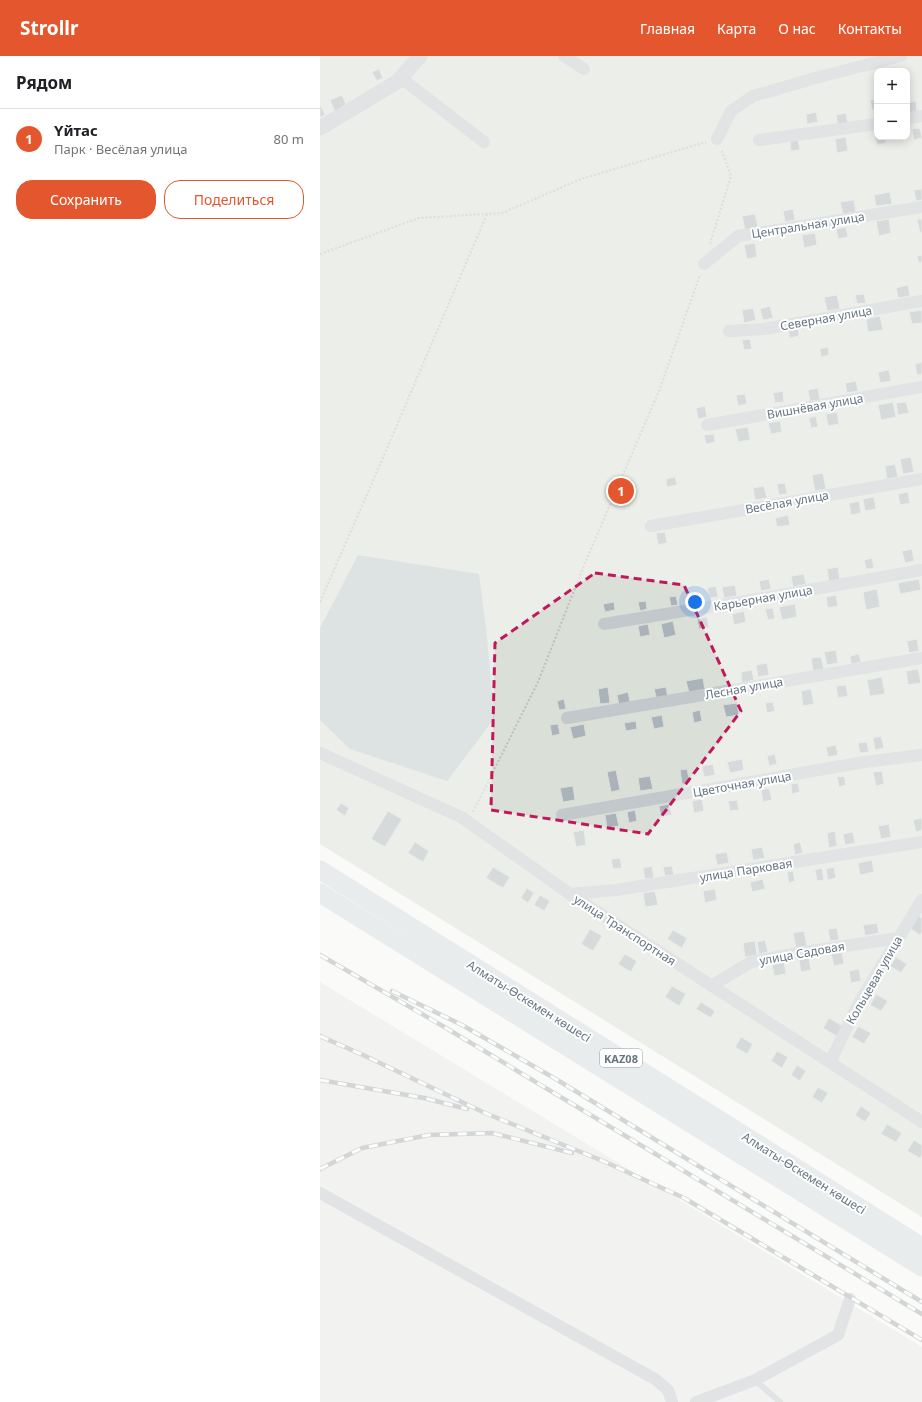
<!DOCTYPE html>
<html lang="ru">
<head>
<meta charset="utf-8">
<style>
  body { margin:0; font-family:"Noto Sans",sans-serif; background:#f6f6f6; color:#202124 }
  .controls { position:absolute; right:12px; top:12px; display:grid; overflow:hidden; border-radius:8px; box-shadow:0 2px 10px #0003 }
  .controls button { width:36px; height:36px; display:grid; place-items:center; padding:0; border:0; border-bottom:1px solid #e0e0e0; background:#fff; color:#202124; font:20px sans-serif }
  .you { position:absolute; left:375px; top:546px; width:14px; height:14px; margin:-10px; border:3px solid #fff; border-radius:50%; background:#1a73e8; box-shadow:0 0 0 6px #1a73e833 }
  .badge { display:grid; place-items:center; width:26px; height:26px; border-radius:50%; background:#e4572e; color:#fff; font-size:13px; font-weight:700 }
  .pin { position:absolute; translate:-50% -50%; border:2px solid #fff; box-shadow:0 1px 4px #0006 }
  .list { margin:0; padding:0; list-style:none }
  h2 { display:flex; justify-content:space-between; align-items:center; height:52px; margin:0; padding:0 16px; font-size:17px }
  h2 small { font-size:13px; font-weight:400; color:#757577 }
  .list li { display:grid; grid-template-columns:26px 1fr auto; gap:12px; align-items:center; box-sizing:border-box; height:60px; padding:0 16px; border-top:1px solid #e0e0e0 }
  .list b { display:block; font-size:15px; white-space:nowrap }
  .list p { margin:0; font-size:13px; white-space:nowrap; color:#757577 }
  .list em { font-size:13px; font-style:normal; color:#757577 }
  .actions { display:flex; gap:8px; padding:12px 16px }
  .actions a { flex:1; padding:9px 0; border:1px solid #e4572e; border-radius:16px; text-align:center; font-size:14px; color:#e4572e }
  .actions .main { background:#e4572e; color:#fff }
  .map { position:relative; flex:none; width:602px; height:1346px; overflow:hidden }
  header { display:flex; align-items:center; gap:24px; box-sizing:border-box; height:56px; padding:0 20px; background:#e4572e; color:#fff }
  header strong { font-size:19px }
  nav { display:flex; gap:22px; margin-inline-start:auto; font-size:14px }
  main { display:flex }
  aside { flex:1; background:#fff }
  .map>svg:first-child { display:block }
</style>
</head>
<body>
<header>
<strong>Strollr</strong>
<nav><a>Главная</a><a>Карта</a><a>О нас</a><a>Контакты</a></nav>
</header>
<main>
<aside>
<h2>Рядом<small></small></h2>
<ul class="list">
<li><span class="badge">1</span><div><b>Үйтас</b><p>Парк · Весёлая улица</p></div><em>80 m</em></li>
</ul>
<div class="actions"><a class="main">Сохранить</a><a>Поделиться</a></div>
</aside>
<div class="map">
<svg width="602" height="1346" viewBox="0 0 602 1346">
  <rect width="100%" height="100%" fill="#fafaf8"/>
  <path fill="#e8e9e9" d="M0,926L602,1291V1346H0Z"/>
  <path fill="#dadfd7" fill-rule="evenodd" d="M0,0H602V1161L0,788ZM557,15H587V81H557Z"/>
  <path fill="#bbc7cb" d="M38,499L159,518L167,581L174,663L127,725L30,693L0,664V572Z"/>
  <path fill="#aab3b9" stroke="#dcdcda" d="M59,13L63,22L57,25L52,16Z
    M22,39L27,51L15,56L10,44Z
    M557,43V54H552L550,44Z
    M596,45L597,56L587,58V47Z
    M0,48L5,59L0,61Z
    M496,56L498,66L487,68L486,58Z
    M526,57L528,68L518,70L516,59Z
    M600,72L602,82L594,84L592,73Z
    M557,76V81H565L566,87L557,89L554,77Z
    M526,81L528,95L517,97L515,83Z
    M478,84L480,94L471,95L470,85Z
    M602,133V144L596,145L594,134Z
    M570,136L572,148L556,150L554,139Z
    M534,144L536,156L523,158L520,146Z
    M473,153L475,164L465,166L463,155Z
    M435,158L438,171L425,174L422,160Z
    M569,163L571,177L559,180L556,165Z
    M597,163H602V176L600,177Z
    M526,171L528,181L518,183L516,173Z
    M495,177L497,189L484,192L482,179Z
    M435,187L437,201L427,203L424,189Z
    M602,199V206L599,207L597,200Z
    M588,229L590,240L578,242L576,232Z
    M544,238L546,247L537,248L535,239Z
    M517,239L520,253L507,255L504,241Z
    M450,250L453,262L443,264L440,253Z
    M433,252L436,264L424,267L422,254Z
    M602,254V267L592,268L589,256Z
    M560,260L563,274L548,276L546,263Z
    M478,272L479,280L470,282L468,274Z
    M430,283L432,293L424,294L422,284Z
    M508,291L509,299L501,301L500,293Z
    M602,306V318L597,319L595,308Z
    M569,314L571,325L560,327L558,316Z
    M536,325L538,335L527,337L525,327Z
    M498,332L500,344L490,346L488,334Z
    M463,335L464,346L455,347L453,337Z
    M425,338L427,348L418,350L416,339Z
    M573,346L576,361L561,364L558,349Z
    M586,346L589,357L578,359L576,347Z
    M385,350L387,361L378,363L376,352Z
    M517,356L519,368L508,370L506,358Z
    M496,360L498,371L491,372L489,362Z
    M460,365L462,376L451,378L448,367Z
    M428,371L430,384L418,386L415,373Z
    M394,378L395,386L386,388L384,379Z
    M591,401L594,416L583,418L580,403Z
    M575,408L578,421L567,423L565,410Z
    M503,417L506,433L495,435L492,419Z
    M355,421L357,429L347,431L346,423Z
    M465,427L467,438L459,439L457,428Z
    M444,430L447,442L435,444L433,432Z
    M588,436L590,447L580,449L578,438Z
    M554,441L556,453L545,455L543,443Z
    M539,445L541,457L531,459L529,447Z
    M468,459L470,469L457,471L455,462Z
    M345,476L347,487L338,489L336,477Z
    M592,493L594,505L585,507L582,495Z
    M552,502L554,512L546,513L544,504Z
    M518,511L520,524L509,526L507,513Z
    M484,518L486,528L473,531L471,520Z
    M449,523L451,533L441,535L439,525Z
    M599,523L601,534L580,538L578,527Z
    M415,529L417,540L404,542L402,531Z
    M396,530L398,541L390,542L387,532Z
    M557,533L560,551L546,554L543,536Z
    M516,539L518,550L508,552L506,541Z
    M356,540L358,549L351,550L349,541Z
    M326,545L327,553L320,555L318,546Z
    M294,546L295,554L285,556L283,548Z
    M475,548L477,561L462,564L459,551Z
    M453,552L455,563L448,564L445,553Z
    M424,555L426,566L414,569L412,558Z
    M387,561L389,571L379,573L377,563Z
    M353,565L356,579L344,582L341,568Z
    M328,568L330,579L320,581L318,570Z
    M597,583L599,595L589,597L587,585Z
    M516,594L518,607L507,609L504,596Z
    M539,598L541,606L531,608L530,600Z
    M501,601L504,613L493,615L491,602Z
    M447,607L449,619L438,621L436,609Z
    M598,613L601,627L588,629L586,615Z
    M432,614L434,624L422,627L421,616Z
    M562,621L565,638L550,640L547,624Z
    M383,622L385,634L369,637L366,625Z
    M526,629L528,640L518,642L516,630Z
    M288,631L290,647L280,648L278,633Z
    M346,631L348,642L337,644L334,633Z
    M491,633L494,648L483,650L481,635Z
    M308,636L310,646L299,649L297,639Z
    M244,643L246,653L239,654L237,645Z
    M453,646L455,655L447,657L445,647Z
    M417,647L419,659L406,661L403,649Z
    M380,654L382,665L374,667L372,656Z
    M342,659L344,671L334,673L331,661Z
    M316,665L317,673L306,675L304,667Z
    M238,668L240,678L232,680L230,669Z
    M264,668L266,680L253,683L250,671Z
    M561,680L564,692L555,694L553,682Z
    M547,686L549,696L540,697L538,687Z
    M516,689L518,699L508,701L506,691Z
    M455,698L457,708L449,710L447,700Z
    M422,703L424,714L410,717L407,706Z
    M393,708L395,719L384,721L382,710Z
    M367,713L370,727L362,728L360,714Z
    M296,714L300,734L291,736L287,716Z
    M562,715L564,728L556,730L553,716Z
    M330,720L333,733L320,735L318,722Z
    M524,720L526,729L519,731L517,721Z
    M478,727L480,736L472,738L471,728Z
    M253,730L255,744L243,746L240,732Z
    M449,732L452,744L443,746L441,734Z
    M382,743L384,755L374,757L372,745Z
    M417,744L419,754L410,755L408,745Z
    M21,747L29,752L25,760L16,754Z
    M349,748L352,759L341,761L339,750Z
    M315,754L317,765L309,767L307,756Z
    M68,755L82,763L65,791L51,783Z
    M296,757L299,770L287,772L285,759Z
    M602,762V774L596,776L593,764Z
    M569,768L571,781L561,783L558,770Z
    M264,774L266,789L256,791L253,776Z
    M515,775L517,790L509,792L507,777Z
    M533,776L535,787L525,789L523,778Z
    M95,786L109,795L103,806L88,797Z
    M480,786L483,797L475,799L473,788Z
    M442,791L445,802L433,804L431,793Z
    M407,796L409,807L397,809L395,798Z
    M300,802L302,812L293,813L291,803Z
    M552,804L554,816L540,819L538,807Z
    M332,810L334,822L325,823L323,812Z
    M352,810L354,819L345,820L343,811Z
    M173,811L190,821L183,832L166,822Z
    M514,811L516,822L508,824L506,813Z
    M502,812L504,824L497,825L495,814Z
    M473,815L475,825L469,827L467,816Z
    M443,823L445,833L432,836L430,826Z
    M207,832L214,837L208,847L201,842Z
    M395,833L397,844L385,847L383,835Z
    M335,835L338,849L325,851L323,837Z
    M220,839L230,845L224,855L214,849Z
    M598,860L602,862V876L600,879L591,873Z
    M557,867L559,877L545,880L543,869Z
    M517,872L519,884L510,885L508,873Z
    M270,873L282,880L273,895L261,888Z
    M353,874L367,882L362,892L347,883Z
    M484,875L487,890L476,892L473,877Z
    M445,884L448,896L439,898L437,886Z
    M435,885L437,899L425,901L423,887Z
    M522,896L524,908L514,910L511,898Z
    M305,898L317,905L311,916L298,908Z
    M576,901L587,908L581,917L570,910Z
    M489,902L491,914L481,916L479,904Z
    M464,905L466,918L454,920L452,907Z
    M539,913L541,925L531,927L529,915Z
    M352,930L366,938L359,950L345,941Z
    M556,938L568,945L561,955L550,949Z
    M381,946L395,955L391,962L376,953Z
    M509,962L524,971L518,981L503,972Z
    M538,970L551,977L544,988L532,981Z
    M421,981L433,988L427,998L415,991Z
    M457,995L468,1001L462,1012L451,1005Z
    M477,1009L486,1015L480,1025L471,1019Z
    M498,1031L508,1037L502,1047L492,1041Z
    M541,1050L551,1057L545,1066L535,1059Z
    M567,1068L582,1077L576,1086L561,1078Z
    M594,1084L602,1089V1099L600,1102L587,1095Z"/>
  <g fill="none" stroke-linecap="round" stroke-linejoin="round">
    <path stroke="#bbbfc2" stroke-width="2" stroke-dasharray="2 2" stroke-linecap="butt" d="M390,188L411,120L401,93
      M0,198L99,162L182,157L261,123L386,86
      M0,546L65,397L167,158
      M153,756L218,626L265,507L339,335L380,219"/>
    <path stroke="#c3c8cc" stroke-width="6" d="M435,1324L460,1346"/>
    <path stroke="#c3c8cc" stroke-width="12" d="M244,0L264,13
      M81,22L164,86
      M587,62L602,60
      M397,83L411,55L433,40L499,21L581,0
      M439,84L557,68
      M384,208L418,180L602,151
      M409,275L444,273L602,245
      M387,369L602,331
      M331,470L602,423
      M284,568L444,542L602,514
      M247,662L602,602
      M0,697L141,761L250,838L602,1066
      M242,759L544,706L602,699
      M250,838L296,834L602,786
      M391,930L431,906L477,897L579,882
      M510,1006L540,945L602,844
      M0,1137L335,1323L348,1334L352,1346
      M376,1346L435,1324L518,1279L530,1243"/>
    <path stroke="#c3c8cc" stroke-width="15" d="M0,72L77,26L100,0"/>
    <path stroke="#d6dbdf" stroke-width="19" d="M0,814L602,1191
      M0,837L602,1211"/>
    <defs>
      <path id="rail" d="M0,899L121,969L602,1258
        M72,935L142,969L234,1022L602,1246
        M0,980L43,999L165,1057L283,1105L364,1142L602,1284
        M0,1024L104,1042L147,1053
        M0,1113L42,1092L109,1079L172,1077L252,1097"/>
    </defs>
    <use href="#rail" stroke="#a2aab0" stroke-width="4.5"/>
    <use href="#rail" stroke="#fff" stroke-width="3" stroke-dasharray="9" stroke-linecap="butt"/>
  </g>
  <path d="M0 0H602V1346H0ZM275,517L364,529L421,655L328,778L171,754L175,587Z" fill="#fafaf8" fill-opacity=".55" fill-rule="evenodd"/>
  <path fill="none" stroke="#c2185b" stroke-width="3" stroke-dasharray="8 5" stroke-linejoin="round" d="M275,517L364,529L421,655L328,778L171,754L175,587Z"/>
  <g text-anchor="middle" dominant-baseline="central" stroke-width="4" stroke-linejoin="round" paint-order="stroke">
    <rect fill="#fff" stroke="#939fa8" stroke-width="1" x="280" y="993" width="42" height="18" rx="3"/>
    <g font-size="11" font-weight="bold" fill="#657683">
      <text x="301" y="1002">KAZ08</text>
    </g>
    <g font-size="12" fill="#657683" stroke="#fff">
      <text transform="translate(488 169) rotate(-9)">Центральная улица</text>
      <text transform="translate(506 262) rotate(-10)">Северная улица</text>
      <text transform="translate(495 350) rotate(-10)">Вишнёвая улица</text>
      <text transform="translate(467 446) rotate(-10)">Весёлая улица</text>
      <text transform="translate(443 542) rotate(-10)">Карьерная улица</text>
      <text transform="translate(424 632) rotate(-10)">Лесная улица</text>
      <text transform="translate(422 728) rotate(-10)">Цветочная улица</text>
      <text transform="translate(426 814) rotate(-9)">улица Парковая</text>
      <text transform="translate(305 874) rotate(33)">улица Транспортная</text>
      <text transform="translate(482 897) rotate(-10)">улица Садовая</text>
      <text transform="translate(554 924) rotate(-60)">Кольцевая улица</text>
      <text transform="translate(209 945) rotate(32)">Алматы-Өскемен көшесі</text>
      <text transform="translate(484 1117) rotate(32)">Алматы-Өскемен көшесі</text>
    </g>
  </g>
</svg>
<div class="controls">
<button>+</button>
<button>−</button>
</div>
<div class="you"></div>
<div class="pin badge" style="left:301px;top:435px">1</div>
</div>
</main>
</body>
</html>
